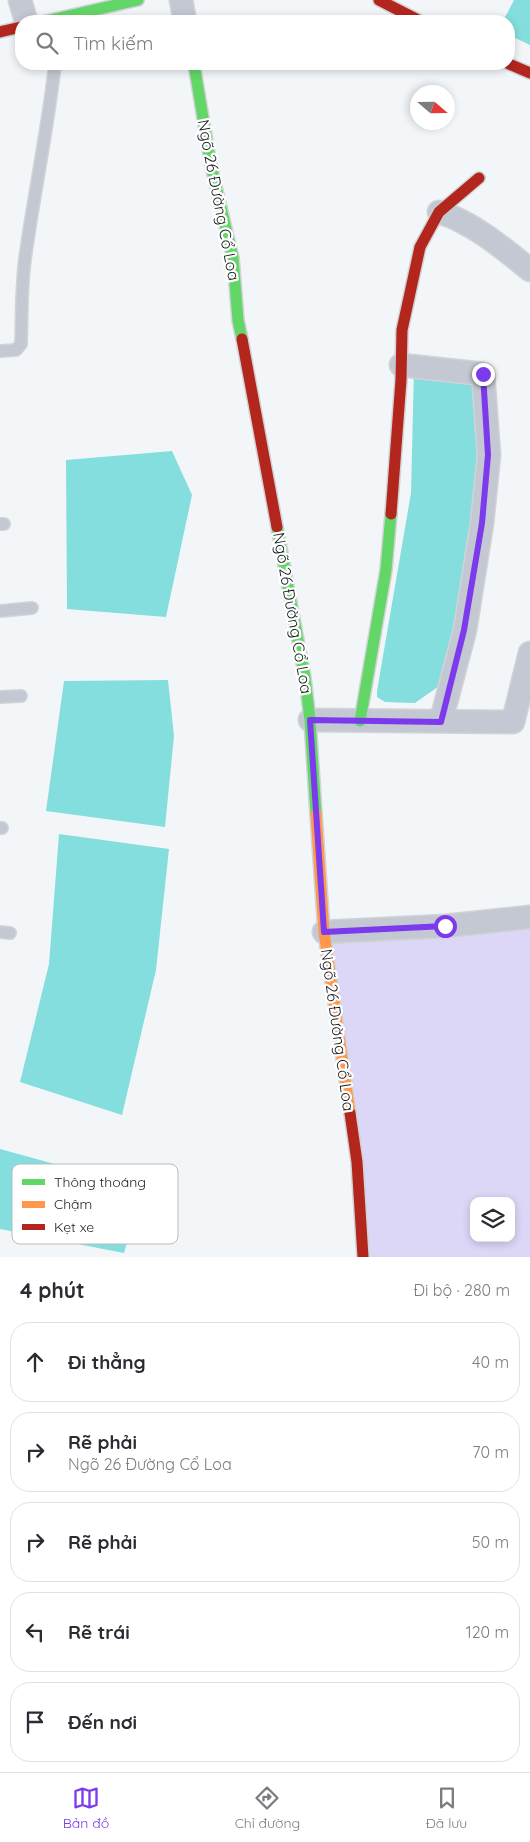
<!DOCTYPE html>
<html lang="vi">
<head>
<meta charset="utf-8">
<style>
  body { margin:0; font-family:Quicksand,sans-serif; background:#f2f2f3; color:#2b2b33 }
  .controls { position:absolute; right:15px; bottom:15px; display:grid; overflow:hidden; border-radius:10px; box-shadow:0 2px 8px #0003 }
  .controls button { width:45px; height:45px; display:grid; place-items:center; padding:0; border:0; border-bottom:1px solid #e1e1e2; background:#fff; color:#2b2b33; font:25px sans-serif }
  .compass { position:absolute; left:410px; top:85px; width:45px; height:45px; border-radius:50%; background:#fff; box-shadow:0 2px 8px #0003; rotate:110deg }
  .stop { position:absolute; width:15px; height:15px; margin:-11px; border:4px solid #7c3aed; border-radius:50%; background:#fff }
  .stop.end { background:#7c3aed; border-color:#fff; box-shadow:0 1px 5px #0008 }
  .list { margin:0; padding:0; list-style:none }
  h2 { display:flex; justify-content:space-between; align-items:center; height:65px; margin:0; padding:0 20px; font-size:21px }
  h2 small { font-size:16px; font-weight:400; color:#7c7c81 }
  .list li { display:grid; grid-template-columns:32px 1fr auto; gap:15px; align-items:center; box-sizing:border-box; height:80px; margin:0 10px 10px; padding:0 10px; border:1px solid #e1e1e2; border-radius:20px }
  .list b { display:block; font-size:19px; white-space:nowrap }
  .list p { margin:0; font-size:16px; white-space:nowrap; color:#7c7c81 }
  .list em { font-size:16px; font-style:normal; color:#7c7c81 }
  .icon { flex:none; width:28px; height:28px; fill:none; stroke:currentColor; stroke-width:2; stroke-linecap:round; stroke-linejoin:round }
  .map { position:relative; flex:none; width:530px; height:1257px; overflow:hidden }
  .search { position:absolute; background:#fff; box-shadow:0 2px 8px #0003; left:15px; right:15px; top:15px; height:55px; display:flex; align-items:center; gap:12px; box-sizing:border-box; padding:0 18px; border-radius:20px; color:#7c7c81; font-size:19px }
  .sheet { height:515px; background:#fff }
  nav { display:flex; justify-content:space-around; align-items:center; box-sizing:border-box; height:70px; border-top:1px solid #e1e1e2; background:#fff; font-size:14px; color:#7c7c81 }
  nav a { display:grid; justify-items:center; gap:2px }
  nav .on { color:#7c3aed }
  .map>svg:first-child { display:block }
</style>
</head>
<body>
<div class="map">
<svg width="530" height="1257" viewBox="0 0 530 1257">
  <rect width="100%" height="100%" fill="#f3f6f9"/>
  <path fill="#dcd6f7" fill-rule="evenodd" d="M530,916V1257H363L324,932ZM474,1201H511V1238H474Z"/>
  <path fill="#84dede" d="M514,0H530V45L509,35V21H503Z
    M414,369L477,378L481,469L478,532L442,684L415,703L385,702L377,697V691L411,493Z
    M172,451L192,495L166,617L67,609L66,460Z
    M168,680L174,736L165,827L46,811L64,681Z
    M59,834L169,849L156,970L122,1115L20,1082L49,964Z
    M0,1149L142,1188L124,1253L0,1229Z"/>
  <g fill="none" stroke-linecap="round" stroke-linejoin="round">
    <defs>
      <path id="lane" d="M0,351L16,350L21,344C22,313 21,282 26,252C35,189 48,127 55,64
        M0,524H4
        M0,611L32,608
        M0,697L21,696
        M0,828H2
        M0,932L10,933"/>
      <path id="street" d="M20,0L26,21
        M181,0L185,21
        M439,212C472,222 503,248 530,270
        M401,365L483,374L489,455L482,523L465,630L441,721
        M310,720L513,722L530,653
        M324,932L445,926L530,917"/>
      <path id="fast" d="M46,21L138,0
        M194,64L211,166L233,258L238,320L242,339
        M277,527L305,678L310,720L316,814
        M360,721L386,570L391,514"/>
      <path id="slow" d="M316,814L324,932L350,1113"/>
      <path id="jam" d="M379,0L420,21
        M0,32L21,27
        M509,64L530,73
        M242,339L277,527
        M391,514L401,380L402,330L420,247L439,212L479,178
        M350,1113L357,1162L363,1257"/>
    </defs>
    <use href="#lane" stroke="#d1d3d6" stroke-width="14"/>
    <use href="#street" stroke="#d1d3d6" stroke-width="25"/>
    <use href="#fast" stroke="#d1d3d6" stroke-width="14"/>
    <use href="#slow" stroke="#d1d3d6" stroke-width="14"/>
    <use href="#jam" stroke="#d1d3d6" stroke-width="14"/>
    <use href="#lane" stroke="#c4c8d2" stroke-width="11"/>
    <use href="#street" stroke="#c4c8d2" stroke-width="22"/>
    <use href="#fast" stroke="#63d668" stroke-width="11"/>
    <use href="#slow" stroke="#ff974d" stroke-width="11"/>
    <use href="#jam" stroke="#b3261e" stroke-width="11"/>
  </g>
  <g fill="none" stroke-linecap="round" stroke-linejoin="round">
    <path stroke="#7c3aed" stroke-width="6" d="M445,926L324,932L310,720L441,722L464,630L482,523L488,455L483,374"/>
  </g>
  <g text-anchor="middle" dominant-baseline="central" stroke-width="4.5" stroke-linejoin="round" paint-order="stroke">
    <g font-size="16" fill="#171c21" stroke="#fff">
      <text transform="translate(219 200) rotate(79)">Ngõ 26 Đường Cổ Loa</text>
      <text transform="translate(293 613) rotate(80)">Ngõ 26 Đường Cổ Loa</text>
      <text transform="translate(338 1030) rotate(82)">Ngõ 26 Đường Cổ Loa</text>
    </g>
  </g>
  <rect x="12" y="1164" width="166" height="80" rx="8" fill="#fff" stroke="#b9bbbc" stroke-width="1"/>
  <rect x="22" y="1179" width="23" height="6" fill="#63d668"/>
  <rect x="22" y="1201" width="23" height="7" fill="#ff974d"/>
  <rect x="22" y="1224" width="23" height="6" fill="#b3261e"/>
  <g font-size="14" fill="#171c21">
    <text x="54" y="1187">Thông thoáng</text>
    <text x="54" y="1209">Chậm</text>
    <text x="54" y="1232">Kẹt xe</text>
  </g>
</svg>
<div class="controls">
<button><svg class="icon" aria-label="layers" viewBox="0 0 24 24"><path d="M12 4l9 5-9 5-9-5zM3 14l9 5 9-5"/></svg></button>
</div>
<svg class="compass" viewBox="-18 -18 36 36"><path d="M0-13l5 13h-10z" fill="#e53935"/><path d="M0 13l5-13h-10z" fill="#7c7c81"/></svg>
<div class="stop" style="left:445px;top:926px"></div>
<div class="stop end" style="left:483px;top:374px"></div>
<div class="search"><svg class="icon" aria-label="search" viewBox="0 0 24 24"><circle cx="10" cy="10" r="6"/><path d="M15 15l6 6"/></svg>Tìm kiếm</div>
</div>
<section class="sheet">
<h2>4 phút<small>Đi bộ · 280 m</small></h2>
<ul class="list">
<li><svg class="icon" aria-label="ahead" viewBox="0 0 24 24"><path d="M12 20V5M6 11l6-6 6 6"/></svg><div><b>Đi thẳng</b></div><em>40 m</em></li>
<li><svg class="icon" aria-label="right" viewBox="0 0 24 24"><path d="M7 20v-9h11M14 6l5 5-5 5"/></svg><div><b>Rẽ phải</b><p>Ngõ 26 Đường Cổ Loa</p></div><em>70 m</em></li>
<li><svg class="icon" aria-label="right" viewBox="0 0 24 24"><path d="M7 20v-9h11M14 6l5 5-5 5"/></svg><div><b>Rẽ phải</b></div><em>50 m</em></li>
<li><svg class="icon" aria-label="left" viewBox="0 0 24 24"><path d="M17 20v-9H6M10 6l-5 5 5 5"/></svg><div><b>Rẽ trái</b></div><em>120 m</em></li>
<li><svg class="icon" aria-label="arrive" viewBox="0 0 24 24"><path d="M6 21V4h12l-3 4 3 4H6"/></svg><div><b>Đến nơi</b></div></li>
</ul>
</section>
<nav>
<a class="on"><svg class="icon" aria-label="map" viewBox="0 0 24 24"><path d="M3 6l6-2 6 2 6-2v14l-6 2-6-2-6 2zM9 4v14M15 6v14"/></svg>Bản đồ</a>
<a><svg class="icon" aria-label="directions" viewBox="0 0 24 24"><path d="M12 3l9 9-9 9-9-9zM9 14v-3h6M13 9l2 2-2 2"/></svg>Chỉ đường</a>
<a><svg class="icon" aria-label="saved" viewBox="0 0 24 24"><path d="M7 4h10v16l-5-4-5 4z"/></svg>Đã lưu</a>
</nav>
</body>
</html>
